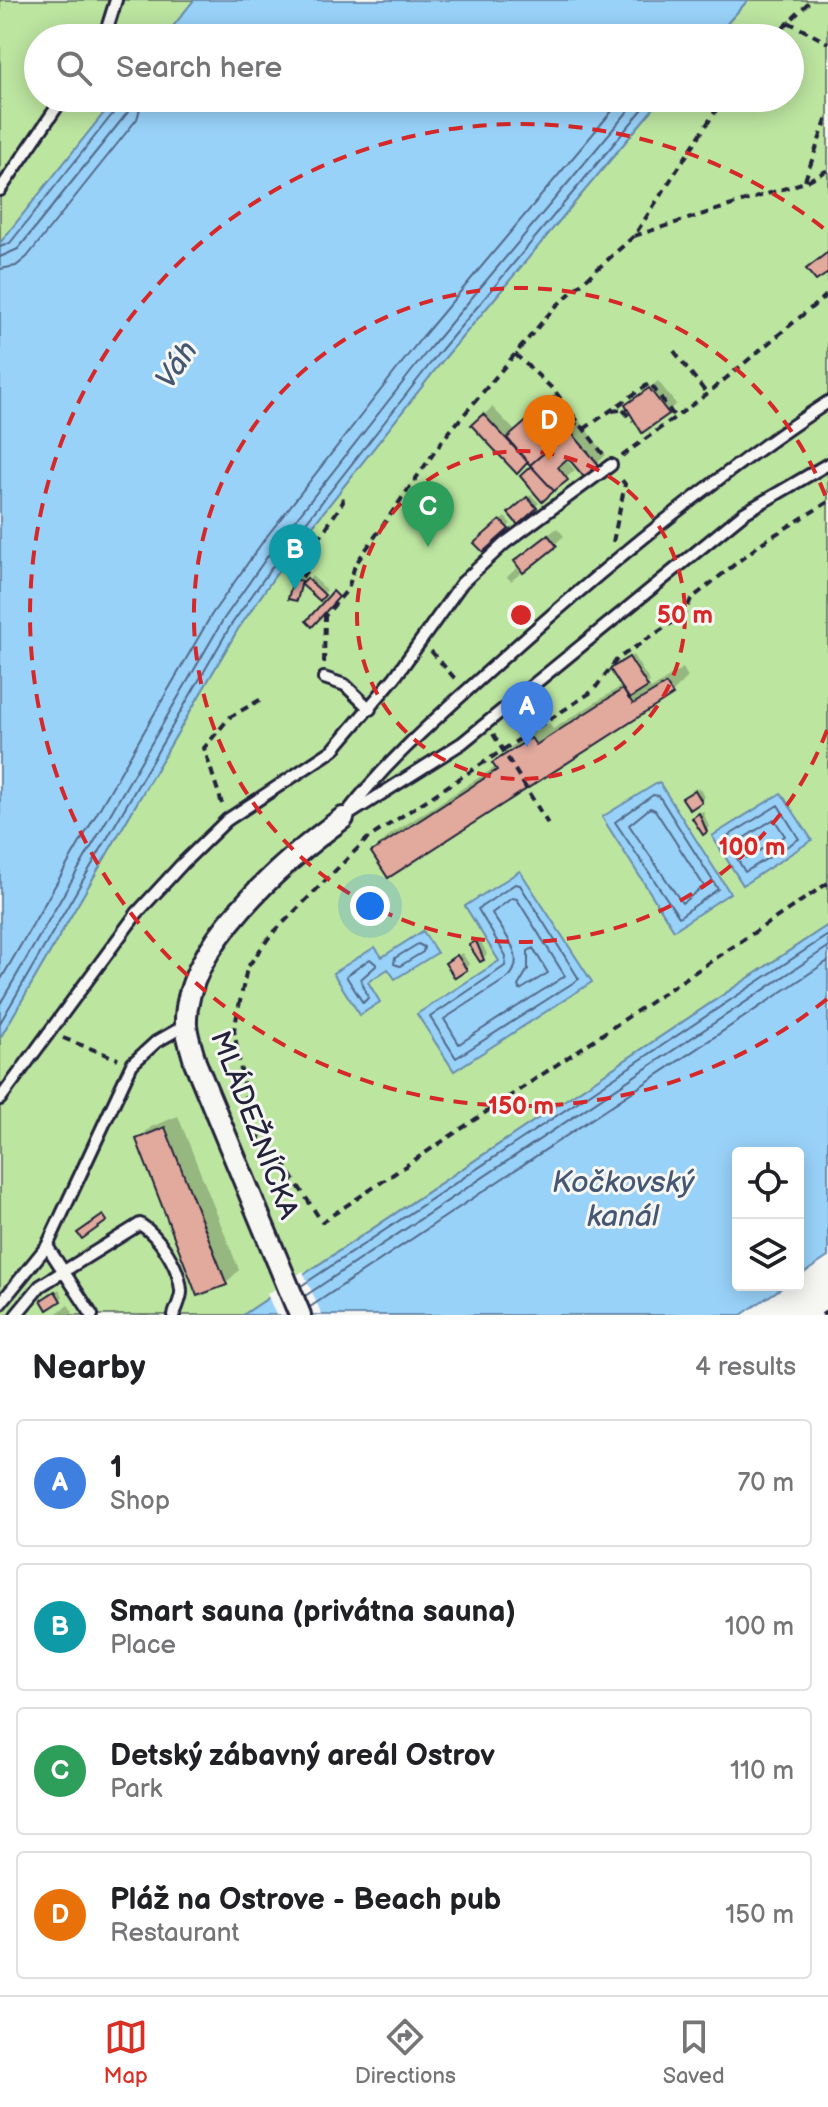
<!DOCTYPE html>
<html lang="en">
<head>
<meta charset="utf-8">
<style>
  body { margin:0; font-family:"Balsamiq Sans",sans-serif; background:#f2f2f2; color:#202124 }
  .controls { position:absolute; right:24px; bottom:24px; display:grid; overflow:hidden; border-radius:8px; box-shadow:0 4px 20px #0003 }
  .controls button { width:72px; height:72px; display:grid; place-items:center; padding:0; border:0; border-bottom:2px solid #e0e0e0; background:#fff; color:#202124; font:40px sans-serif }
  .you { position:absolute; left:370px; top:906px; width:28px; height:28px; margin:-20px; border:6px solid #fff; border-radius:50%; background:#1a73e8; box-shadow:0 0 0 12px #1a73e833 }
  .badge { display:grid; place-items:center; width:52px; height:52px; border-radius:50%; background:#d93025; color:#fff; font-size:26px; font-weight:700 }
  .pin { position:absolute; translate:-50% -66px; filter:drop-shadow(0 2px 4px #0008) }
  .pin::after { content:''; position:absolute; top:42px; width:28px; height:24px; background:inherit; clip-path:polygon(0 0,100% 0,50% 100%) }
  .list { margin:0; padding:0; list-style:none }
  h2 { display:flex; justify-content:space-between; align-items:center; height:104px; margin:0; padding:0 32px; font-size:34px }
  h2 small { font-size:26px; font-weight:400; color:#757577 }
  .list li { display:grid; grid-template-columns:52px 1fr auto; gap:24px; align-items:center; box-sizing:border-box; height:128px; margin:0 16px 16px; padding:0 16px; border:2px solid #e0e0e0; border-radius:8px }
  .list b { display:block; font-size:30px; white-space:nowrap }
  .list p { margin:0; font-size:26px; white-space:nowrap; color:#757577 }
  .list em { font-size:26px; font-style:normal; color:#757577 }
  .icon { flex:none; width:44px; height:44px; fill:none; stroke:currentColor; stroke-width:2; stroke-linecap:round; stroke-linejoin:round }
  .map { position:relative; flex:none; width:828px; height:1315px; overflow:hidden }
  .search { position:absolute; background:#fff; box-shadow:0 4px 20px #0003; left:24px; right:24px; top:24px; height:88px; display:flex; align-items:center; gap:20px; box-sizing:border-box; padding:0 28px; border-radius:44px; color:#757577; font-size:30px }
  .sheet { height:680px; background:#fff }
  nav { display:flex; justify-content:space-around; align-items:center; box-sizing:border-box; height:112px; border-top:2px solid #e0e0e0; background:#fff; font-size:22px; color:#757577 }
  nav a { display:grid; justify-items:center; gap:4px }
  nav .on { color:#d93025 }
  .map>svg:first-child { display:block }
</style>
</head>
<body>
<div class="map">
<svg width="828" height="1315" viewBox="0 0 828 1315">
  <rect width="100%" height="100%" fill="#f6f6f2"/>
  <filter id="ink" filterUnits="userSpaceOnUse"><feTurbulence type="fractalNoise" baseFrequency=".0125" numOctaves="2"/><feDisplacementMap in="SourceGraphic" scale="16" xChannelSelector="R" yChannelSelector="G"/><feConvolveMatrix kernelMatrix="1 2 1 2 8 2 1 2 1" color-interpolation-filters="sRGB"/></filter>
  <g filter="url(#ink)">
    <path fill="#bce5a0" stroke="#6f846e" stroke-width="2" d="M0,0H194L164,38H38V98H116L0,243Z
      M748,0H828V925L243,1315H0V1038L238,629L288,557L443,360L662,98H790V38H714Z"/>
    <path fill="#99d2f9" stroke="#698cad" stroke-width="2" d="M194,0H748L714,38H164Z
      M116,98H662L443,360L288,557L238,629L0,1038V243Z
      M659,782L730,893L674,930L602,817Z
      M781,793L812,840L743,885L712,836Z
      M520,871L592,982L454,1071L417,1014L499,961L465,906Z
      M828,925V1257L798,1277V1153H738V1285H786L741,1315H243Z
      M423,931L437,953L395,979L388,969L368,982L380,1002L360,1015L333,973L375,947L382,957Z"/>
    <path fill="#f6f6f2" d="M303,1271L322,1315H276L267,1294Z"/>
    <path fill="#0003" d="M658,381L676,404L667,412L628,405Z
      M559,395L606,455L585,475L569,456L565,458L575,470L542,499L561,440L559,438L517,471L474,425L492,407L516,432Z
      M531,495L539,503L518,522L511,513Z
      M505,517L511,524L483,550L477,543Z
      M557,528L564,536L555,544L525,553Z
      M517,568L521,573L511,581L507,577Z
      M299,576L305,578L296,599L295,580Z
      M312,576L327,590L320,598L304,584Z
      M633,655L650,682L647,684L651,689L683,668L688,677L671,694L374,851L391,834L497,766L512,746L549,723L553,729L623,685L616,666Z
      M699,788L705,797L701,801L688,794Z
      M703,811L709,827L704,832L698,814Z
      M480,939L487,954L483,958L476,942Z
      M462,953L469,964L466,968L451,960Z
      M178,1116L239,1270L226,1283L138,1139L151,1127Z
      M59,1289L63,1296L60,1300H43Z
      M68,1305L73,1312L70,1315H54Z"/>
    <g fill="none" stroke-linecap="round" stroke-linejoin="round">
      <path stroke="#526887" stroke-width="2" d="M0,247L10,243L119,106L121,98
        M0,257L18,249L128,112L131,98
        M0,269L16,266L27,257L137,119L143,98
        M653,795L659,796L718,889L679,917L615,822Z
        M778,805L799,839L745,872L725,838Z
        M650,808L655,810L704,886L682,903L629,825Z
        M774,819L785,836L747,858L739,841Z
        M515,884L520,885L579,979L456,1058L430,1017L505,966L506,956L478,909Z
        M512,898L517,899L565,976L459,1044L444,1019L509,977C528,956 502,932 492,913Z
        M418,944L424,947L423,952L400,966L394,964L395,958Z
        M533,948L548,973L520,990L518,986L528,969V951Z
        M370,959L377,965L361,979L368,998L363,1003L346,976Z
        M0,981L212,614L264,540L419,341L623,98
        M0,1004L223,620L274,547L429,349L639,98
        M0,1023L231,625L282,553L437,355L652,98
        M301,1286L828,935
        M305,1296L828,947
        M310,1307L828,961"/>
    </g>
    <path fill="#e2a99d" stroke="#22223b" stroke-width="2" d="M828,252V273L816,281L806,269Z
      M649,388L669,414L642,433L625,405Z
      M554,397L577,424L530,465L507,438Z
      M483,414L528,462L517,474L471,425Z
      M570,431L599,465L584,477L568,458L558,467L568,480L554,491L530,465Z
      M531,466L554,491L542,502L520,476Z
      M527,497L537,508L518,525L508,513Z
      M500,520L509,529L483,552L474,543Z
      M548,535L557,546L523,573L514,561Z
      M307,578L325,595L320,601L301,584Z
      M293,579L302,581L297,601L288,599Z
      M333,591L339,597L312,627L306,621Z
      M629,657L648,687L629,699L610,669Z
      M666,684L673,695L388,878L371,852L497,770L492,763L531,738L536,745L623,689L633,704Z
      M695,790L702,802L690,810L682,798Z
      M699,813L707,832L703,835L692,818Z
      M476,941L484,960L480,962L469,945Z
      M457,955L467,970L455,978L445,963Z
      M165,1127L227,1285L197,1296L136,1139Z
      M103,1215L107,1221L82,1239L77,1233Z
      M55,1291L61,1301L47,1310L41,1300Z"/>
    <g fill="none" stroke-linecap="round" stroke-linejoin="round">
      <defs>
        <path id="lane" d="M104,38L116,0
          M0,190L63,98
          M324,678L345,685L370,709
          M348,815L462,743L744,513L828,464
          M343,818C386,761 440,715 493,667C598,572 709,480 828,402
          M0,1099L137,913L183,863L227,820L333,750L395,677L462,583L505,543L611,465
          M47,1246L92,1315
          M0,1304L47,1246L132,1064L156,1042L186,1025
          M16,1315L40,1286L140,1224C159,1236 179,1266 181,1290C182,1297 176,1308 174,1315"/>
        <path id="street" d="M300,1315L195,1062C192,1050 187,1037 186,1025C183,947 285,860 343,818"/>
      </defs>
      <use href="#lane" stroke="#22223b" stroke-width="16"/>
      <use href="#street" stroke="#22223b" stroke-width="26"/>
      <path stroke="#22223b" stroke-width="4" stroke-dasharray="8 6" stroke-linecap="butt" d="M788,22L828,43
        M773,38L811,0
        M805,180L828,115
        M634,236L805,182L828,170
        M674,351L707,394
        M515,354L554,390L603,454
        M623,410L633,421
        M612,411L627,409
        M584,429L650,383L674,416
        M622,456L707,394L828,294
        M828,502L763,542L691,599L684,615L617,659L593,691L367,839L270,936L247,968L234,1030L252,1135L268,1140L322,1222L828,883
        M613,542L625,484L620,478
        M274,546L307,571
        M302,577L311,565V551L343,502L342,494
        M431,651L457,681
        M324,663L325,616L348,589L355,565L445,437L554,308L634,236L724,98
        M493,734L548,824
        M222,804L204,748L230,717L263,698
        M63,1038L118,1059
        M822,1315L828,1311"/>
      <use href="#lane" stroke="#f6f6f2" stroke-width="10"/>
      <use href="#street" stroke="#f6f6f2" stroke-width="20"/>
    </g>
  </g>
  <g fill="none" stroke="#d62828" stroke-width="4" stroke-dasharray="14 10">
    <circle cx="521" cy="615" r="164"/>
    <path d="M827 730A327 327 0 1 1 827 500"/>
    <path d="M827 999A491 491 0 1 1 827 231"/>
  </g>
  <g text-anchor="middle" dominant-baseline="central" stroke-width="6" stroke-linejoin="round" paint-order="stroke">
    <g font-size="28" fill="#22223b" stroke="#f6f6f2">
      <text transform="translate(254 1125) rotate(69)">MLÁDEŽNÍCKA</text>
    </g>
    <g font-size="30" font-style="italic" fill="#465774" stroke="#f6f6f2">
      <text transform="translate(177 365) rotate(-56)">Váh</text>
      <text x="623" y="1183">Kočkovský<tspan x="623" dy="34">kanál</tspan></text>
    </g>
  </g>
  <circle cx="521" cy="615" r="12" fill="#d62828" stroke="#f6f6f2" stroke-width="4"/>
  <g font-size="24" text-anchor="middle" font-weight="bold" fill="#d62828" stroke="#f6f6f2" stroke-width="6" stroke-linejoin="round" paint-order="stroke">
    <text x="685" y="623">50 m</text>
    <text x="752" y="855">100 m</text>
    <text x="521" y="1114">150 m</text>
  </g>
</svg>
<div class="controls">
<button><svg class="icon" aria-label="locate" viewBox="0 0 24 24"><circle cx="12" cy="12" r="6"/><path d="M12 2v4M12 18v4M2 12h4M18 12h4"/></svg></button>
<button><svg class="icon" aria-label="layers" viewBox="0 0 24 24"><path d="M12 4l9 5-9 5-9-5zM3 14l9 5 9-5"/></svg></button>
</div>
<div class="you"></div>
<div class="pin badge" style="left:527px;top:747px;background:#3f7fe0">A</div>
<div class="pin badge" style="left:295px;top:590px;background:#0f9aa8">B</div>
<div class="pin badge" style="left:428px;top:547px;background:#2e9e5b">C</div>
<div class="pin badge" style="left:549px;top:461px;background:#e8710a">D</div>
<div class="search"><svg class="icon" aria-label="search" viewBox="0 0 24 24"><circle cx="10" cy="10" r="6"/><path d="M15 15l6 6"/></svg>Search here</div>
</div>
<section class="sheet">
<h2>Nearby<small>4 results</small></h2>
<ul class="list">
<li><span class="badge" style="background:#3f7fe0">A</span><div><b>1</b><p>Shop</p></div><em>70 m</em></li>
<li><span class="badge" style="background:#0f9aa8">B</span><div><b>Smart sauna (privátna sauna)</b><p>Place</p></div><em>100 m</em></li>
<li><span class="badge" style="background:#2e9e5b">C</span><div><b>Detský zábavný areál Ostrov</b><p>Park</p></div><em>110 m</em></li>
<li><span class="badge" style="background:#e8710a">D</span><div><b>Pláž na Ostrove - Beach pub</b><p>Restaurant</p></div><em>150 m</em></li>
</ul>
</section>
<nav>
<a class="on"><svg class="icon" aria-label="map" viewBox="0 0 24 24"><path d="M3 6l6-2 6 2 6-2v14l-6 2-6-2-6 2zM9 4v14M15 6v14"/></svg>Map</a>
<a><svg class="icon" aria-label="directions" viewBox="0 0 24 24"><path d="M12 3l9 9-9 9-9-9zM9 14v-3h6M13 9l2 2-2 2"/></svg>Directions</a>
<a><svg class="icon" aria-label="saved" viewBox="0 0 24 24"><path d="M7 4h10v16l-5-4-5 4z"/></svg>Saved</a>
</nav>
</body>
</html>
